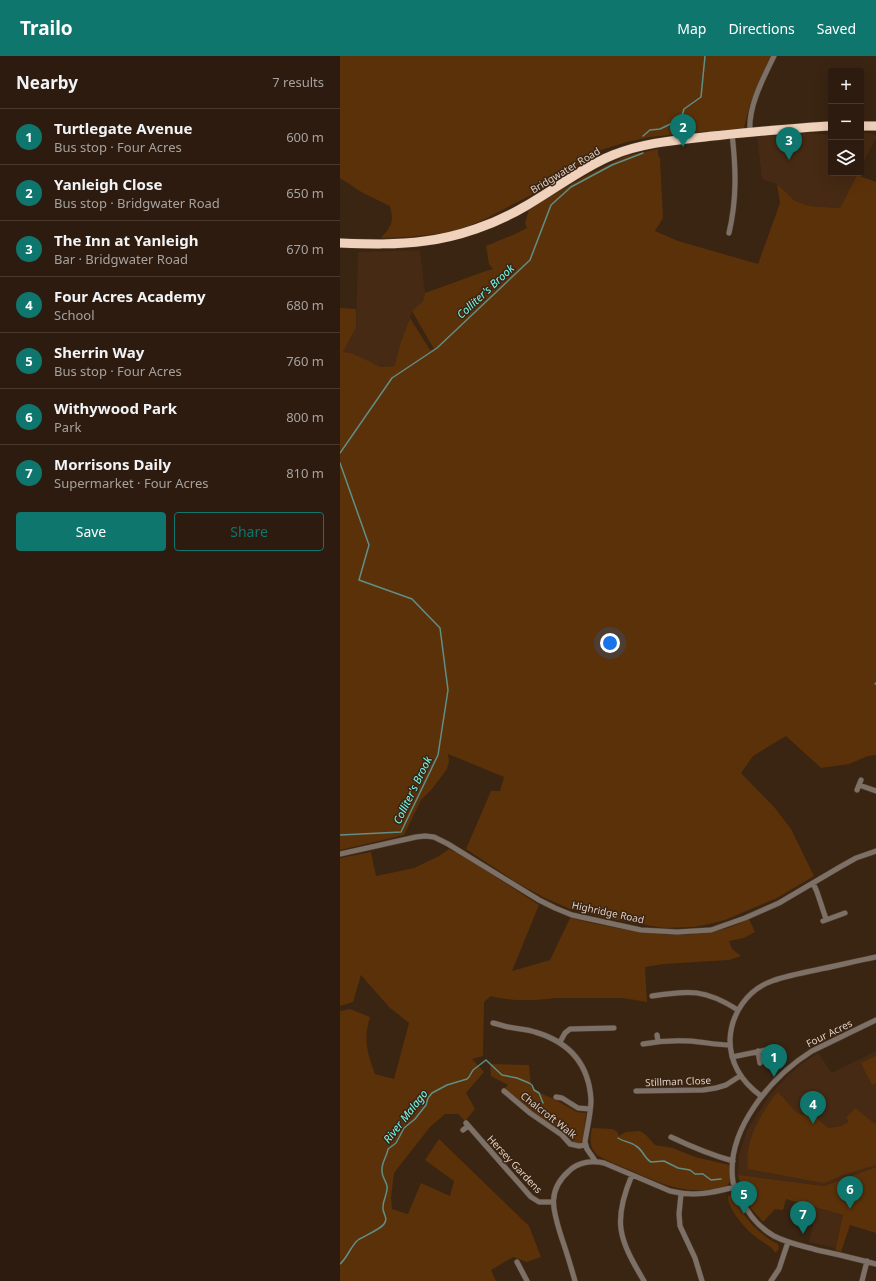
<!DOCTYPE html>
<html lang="en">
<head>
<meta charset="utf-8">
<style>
  body { margin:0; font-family:"Noto Sans",sans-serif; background:#38281c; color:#f1f3f6 }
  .controls { position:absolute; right:12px; top:12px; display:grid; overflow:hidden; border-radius:4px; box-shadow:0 4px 16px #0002 }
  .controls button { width:36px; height:36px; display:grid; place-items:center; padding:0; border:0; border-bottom:1px solid #48392e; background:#2c1b0e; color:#f1f3f6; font:20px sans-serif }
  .you { position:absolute; left:270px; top:587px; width:14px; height:14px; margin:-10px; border:3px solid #fff; border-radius:50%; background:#1a73e8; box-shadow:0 0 0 6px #1a73e833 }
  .badge { display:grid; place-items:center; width:26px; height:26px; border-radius:50%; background:#0f766e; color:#fff; font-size:13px; font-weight:700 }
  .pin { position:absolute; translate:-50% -33px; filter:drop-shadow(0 1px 2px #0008) }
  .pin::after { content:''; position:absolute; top:21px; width:14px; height:12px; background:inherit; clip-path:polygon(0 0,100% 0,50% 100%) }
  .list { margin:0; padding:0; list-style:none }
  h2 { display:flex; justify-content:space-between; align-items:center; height:52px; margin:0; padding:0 16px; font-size:17px }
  h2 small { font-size:13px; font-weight:400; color:#a6a19e }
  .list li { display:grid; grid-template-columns:26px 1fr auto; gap:12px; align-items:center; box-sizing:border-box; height:56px; padding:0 16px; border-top:1px solid #48392e }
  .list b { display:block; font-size:15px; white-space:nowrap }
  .list p { margin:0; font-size:13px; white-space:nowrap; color:#a6a19e }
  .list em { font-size:13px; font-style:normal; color:#a6a19e }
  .actions { display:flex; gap:8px; padding:12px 16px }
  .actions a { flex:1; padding:9px 0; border:1px solid #0f766e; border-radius:4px; text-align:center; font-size:14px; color:#0f766e }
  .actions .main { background:#0f766e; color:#fff }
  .icon { flex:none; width:22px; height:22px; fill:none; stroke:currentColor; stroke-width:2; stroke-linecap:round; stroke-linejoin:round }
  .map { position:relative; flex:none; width:536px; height:1225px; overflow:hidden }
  header { display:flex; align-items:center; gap:24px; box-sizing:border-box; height:56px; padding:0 20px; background:#0f766e; color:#fff }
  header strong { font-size:19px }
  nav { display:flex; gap:22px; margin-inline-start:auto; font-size:14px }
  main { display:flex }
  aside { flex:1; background:#2c1b0e }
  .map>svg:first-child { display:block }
</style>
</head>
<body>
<header>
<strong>Trailo</strong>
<nav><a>Map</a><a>Directions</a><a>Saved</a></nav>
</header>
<main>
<aside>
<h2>Nearby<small>7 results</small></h2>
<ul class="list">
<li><span class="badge">1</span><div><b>Turtlegate Avenue</b><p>Bus stop · Four Acres</p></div><em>600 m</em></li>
<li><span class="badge">2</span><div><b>Yanleigh Close</b><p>Bus stop · Bridgwater Road</p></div><em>650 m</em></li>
<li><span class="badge">3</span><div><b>The Inn at Yanleigh</b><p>Bar · Bridgwater Road</p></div><em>670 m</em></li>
<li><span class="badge">4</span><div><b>Four Acres Academy</b><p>School</p></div><em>680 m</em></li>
<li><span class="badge">5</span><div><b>Sherrin Way</b><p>Bus stop · Four Acres</p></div><em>760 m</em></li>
<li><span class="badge">6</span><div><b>Withywood Park</b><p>Park</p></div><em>800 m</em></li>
<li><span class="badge">7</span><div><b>Morrisons Daily</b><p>Supermarket · Four Acres</p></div><em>810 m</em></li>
</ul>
<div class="actions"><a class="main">Save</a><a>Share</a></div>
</aside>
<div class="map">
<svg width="536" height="1225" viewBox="0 0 536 1225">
  <rect width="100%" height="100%" fill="#3a2412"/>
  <path fill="#462a13" d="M467,77L491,79V117H518L500,152L469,150L455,145L437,128L422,123L417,81Z
    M521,77H530L536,80V82L521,111Z
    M80,194L85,237L84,243L81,249L73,254L60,288L56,310L41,311L11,298L3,296L16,272L18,196Z
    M536,995V1111L484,1130L398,1119L399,1099L407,1074L429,1040L447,1020L464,1006L478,997L492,1017Z
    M470,1150L503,1159L495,1192L469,1186L475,1161L468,1158Z"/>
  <path fill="#5b3109" d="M0,0H431L410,48L404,72L310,81L287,86L261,94L195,137L141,165L112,176L69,181L41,182C52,169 54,167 50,150L23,137L0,122Z
    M318,93V99L320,102L323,162L315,175L338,185L418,208L440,147L437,128L455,145L469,150L500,152L517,119L536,126V699L528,700L509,708L481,712L446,680L413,700L401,717L435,752L451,773L474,820L437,842L385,864L369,868L354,871L324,872L265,862L230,853L203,841L176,826L126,793L151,735H160L164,721L108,698L109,705L107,713L92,733L81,744L64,779L0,794V252L16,253V272L3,296L11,297L41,311L55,310L60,288L70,262L90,294L94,293L72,255C79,247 83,251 85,237L143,216L153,213L149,208L146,190L175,178L187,172L185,167L189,153L244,121L286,100Z
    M109,793L114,796H117L199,849L172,915L210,904L230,862C288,875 354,892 409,863L415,876L404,882L389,885L392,893L401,900L389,904L324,908L305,911L307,946L283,942H214C198,945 166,945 151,940L144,946L143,1000L132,1003L144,1016L126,1037L135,1053L125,1065L118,1058H105L90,1071L54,1117L51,1141L52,1153L68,1158L81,1127L110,1140L114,1125L85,1104L99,1083L189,1170L201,1201L187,1206L173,1201L151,1214L156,1225H0V955L10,953L30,961C23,984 27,996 35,1018L54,1023L69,967L49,951L21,919L13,946L0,950V802L31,796L36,820L74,812L99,800Z
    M536,1000V1027L532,1029L521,1007Z
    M150,1008L189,1009L191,1030L202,1038L214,1043L237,1056L246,1057L243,1083L241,1087H233L226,1079H224L220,1074L198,1059L164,1033L168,1029L151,1020Z
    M438,1036L453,1053L459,1058L476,1062L488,1072C496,1071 503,1071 509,1065L506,1062L515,1052L535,1068L536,1066V1109L503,1119L484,1127L408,1113C403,1088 422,1054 438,1036Z
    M252,1072L273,1073L277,1076L279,1080L286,1076L300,1075L305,1078L315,1089L333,1092L355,1101L389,1109C389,1114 391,1122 389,1127C386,1132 380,1132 375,1133C340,1138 321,1127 290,1114C279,1109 267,1105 257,1099C249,1090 250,1083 252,1072Z
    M536,1111V1177L510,1169L501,1196L495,1194L503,1159L446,1143L443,1154L435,1153L423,1166L409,1150L404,1138L405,1135L403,1131L401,1130L398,1119L484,1130Z
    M390,1139L395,1141C402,1157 410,1169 424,1179C428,1183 433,1185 438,1188L439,1193L435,1197C433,1190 421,1186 416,1181C406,1174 387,1152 388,1140Z"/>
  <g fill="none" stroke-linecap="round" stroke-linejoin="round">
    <path stroke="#608f87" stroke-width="1.5" d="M303,80L310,74L320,73L341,63L344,53L361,41L365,0
      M0,397L52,322L97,292L190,204L211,149L231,131L272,109L303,97
      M0,407L29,489L19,524L72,543L100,572L108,634L98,699L61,776L0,779
      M535,628L536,627
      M278,1082C284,1086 291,1086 296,1090C303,1094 304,1102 311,1106L324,1105L338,1112L350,1114L355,1118H363L371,1124L381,1123
      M0,1208C8,1201 10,1191 18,1184C24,1180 41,1173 44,1168C49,1162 42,1157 43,1151C43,1143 48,1138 47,1130C46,1124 41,1121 42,1113C42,1106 47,1100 48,1093L56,1087L64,1072L75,1063L86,1049L88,1042L92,1037L107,1029L127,1023L129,1021L133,1014L146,1004L162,1019L177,1022L189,1027L192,1029L194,1034L199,1037L203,1047"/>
    <defs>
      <path id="street" d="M410,76C408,50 423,23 434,0
        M389,177C397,143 396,112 392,78
        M519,729L536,735
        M517,734L521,724
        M0,798L76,781L85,780L94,781L108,788L199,844L215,852L232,859L301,874L337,876L371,874L405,862L439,847L500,811L516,802L536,795
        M473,827L477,836L486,863
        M483,865L505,857
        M312,940C349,934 365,933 398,954
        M536,964L472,995C432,1020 385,1074 393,1126C395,1132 399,1139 402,1145C409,1159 420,1172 434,1180C447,1187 463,1190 477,1194C497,1198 516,1203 536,1208
        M153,967C158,968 163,970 168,971C177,973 186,973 195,976C229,986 249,1007 251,1044C251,1057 247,1072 245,1086L247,1093L256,1106
        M317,979L318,985
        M220,986L225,977L230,973L274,972
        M303,988C319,985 334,984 350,985C364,986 376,989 390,989
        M418,995L420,1007
        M392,1001L431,993
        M164,1035L190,1057L222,1079L230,1088L239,1090L246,1089
        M296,1035L363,1034L376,1032L386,1029L400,1020
        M421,1040C402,1026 390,1009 390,984C391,958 407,934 432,925C446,920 461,917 476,914C496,910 516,905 536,901
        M216,1041L222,1042L238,1052L250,1053
        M126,1067L191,1141L199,1146H213
        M123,1074L128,1070
        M331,1081C352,1091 371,1099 393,1105
        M292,1119C272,1166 279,1183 304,1225
        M341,1138L339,1158L340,1170L355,1202L362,1225
        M177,1206L187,1225
        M235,1225C231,1211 227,1197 222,1183C214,1157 205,1136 229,1115C238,1106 252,1104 264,1107L330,1135C354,1141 371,1137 395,1131
        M431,1225L439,1213L448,1186
        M522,1225L527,1205"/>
      <path id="highway" d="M521,70H536
        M0,187C28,188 57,189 85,185C118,181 155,168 184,151C214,134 241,112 273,99C305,86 339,84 373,80C413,76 452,72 491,70"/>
    </defs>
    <use href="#street" stroke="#54402f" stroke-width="6"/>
    <use href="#highway" stroke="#54402f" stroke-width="10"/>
    <use href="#street" stroke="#7c7067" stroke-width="5"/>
    <use href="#highway" stroke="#f0d2bc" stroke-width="9"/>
  </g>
  <g text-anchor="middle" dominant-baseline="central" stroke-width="3" stroke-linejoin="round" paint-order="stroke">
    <g font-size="10" fill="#dfd0c5" stroke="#3a2412">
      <text transform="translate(225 114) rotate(-31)">Bridgwater Road</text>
      <text transform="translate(268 856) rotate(12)">Highridge Road</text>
      <text transform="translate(489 977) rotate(-26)">Four Acres</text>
      <text transform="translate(338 1025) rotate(-2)">Stillman Close</text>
      <text transform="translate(209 1059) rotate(38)">Chalcroft Walk</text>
      <text transform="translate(175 1108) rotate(47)">Hersey Gardens</text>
    </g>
    <g font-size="11" font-style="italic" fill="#74fcef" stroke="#3a2412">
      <text transform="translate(145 235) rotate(-43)">Colliter's Brook</text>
      <text transform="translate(72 734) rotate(-64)">Colliter's Brook</text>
      <text transform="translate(65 1060) rotate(-52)">River Malago</text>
    </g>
  </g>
</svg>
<div class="controls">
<button>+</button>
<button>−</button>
<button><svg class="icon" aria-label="layers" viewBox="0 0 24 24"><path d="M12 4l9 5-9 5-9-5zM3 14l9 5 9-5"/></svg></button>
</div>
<div class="you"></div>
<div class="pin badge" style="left:434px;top:1021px">1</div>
<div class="pin badge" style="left:343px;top:91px">2</div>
<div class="pin badge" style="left:449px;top:104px">3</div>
<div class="pin badge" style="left:473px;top:1068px">4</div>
<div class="pin badge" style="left:404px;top:1158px">5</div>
<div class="pin badge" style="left:510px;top:1153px">6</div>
<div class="pin badge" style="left:463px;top:1178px">7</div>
</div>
</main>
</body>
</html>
